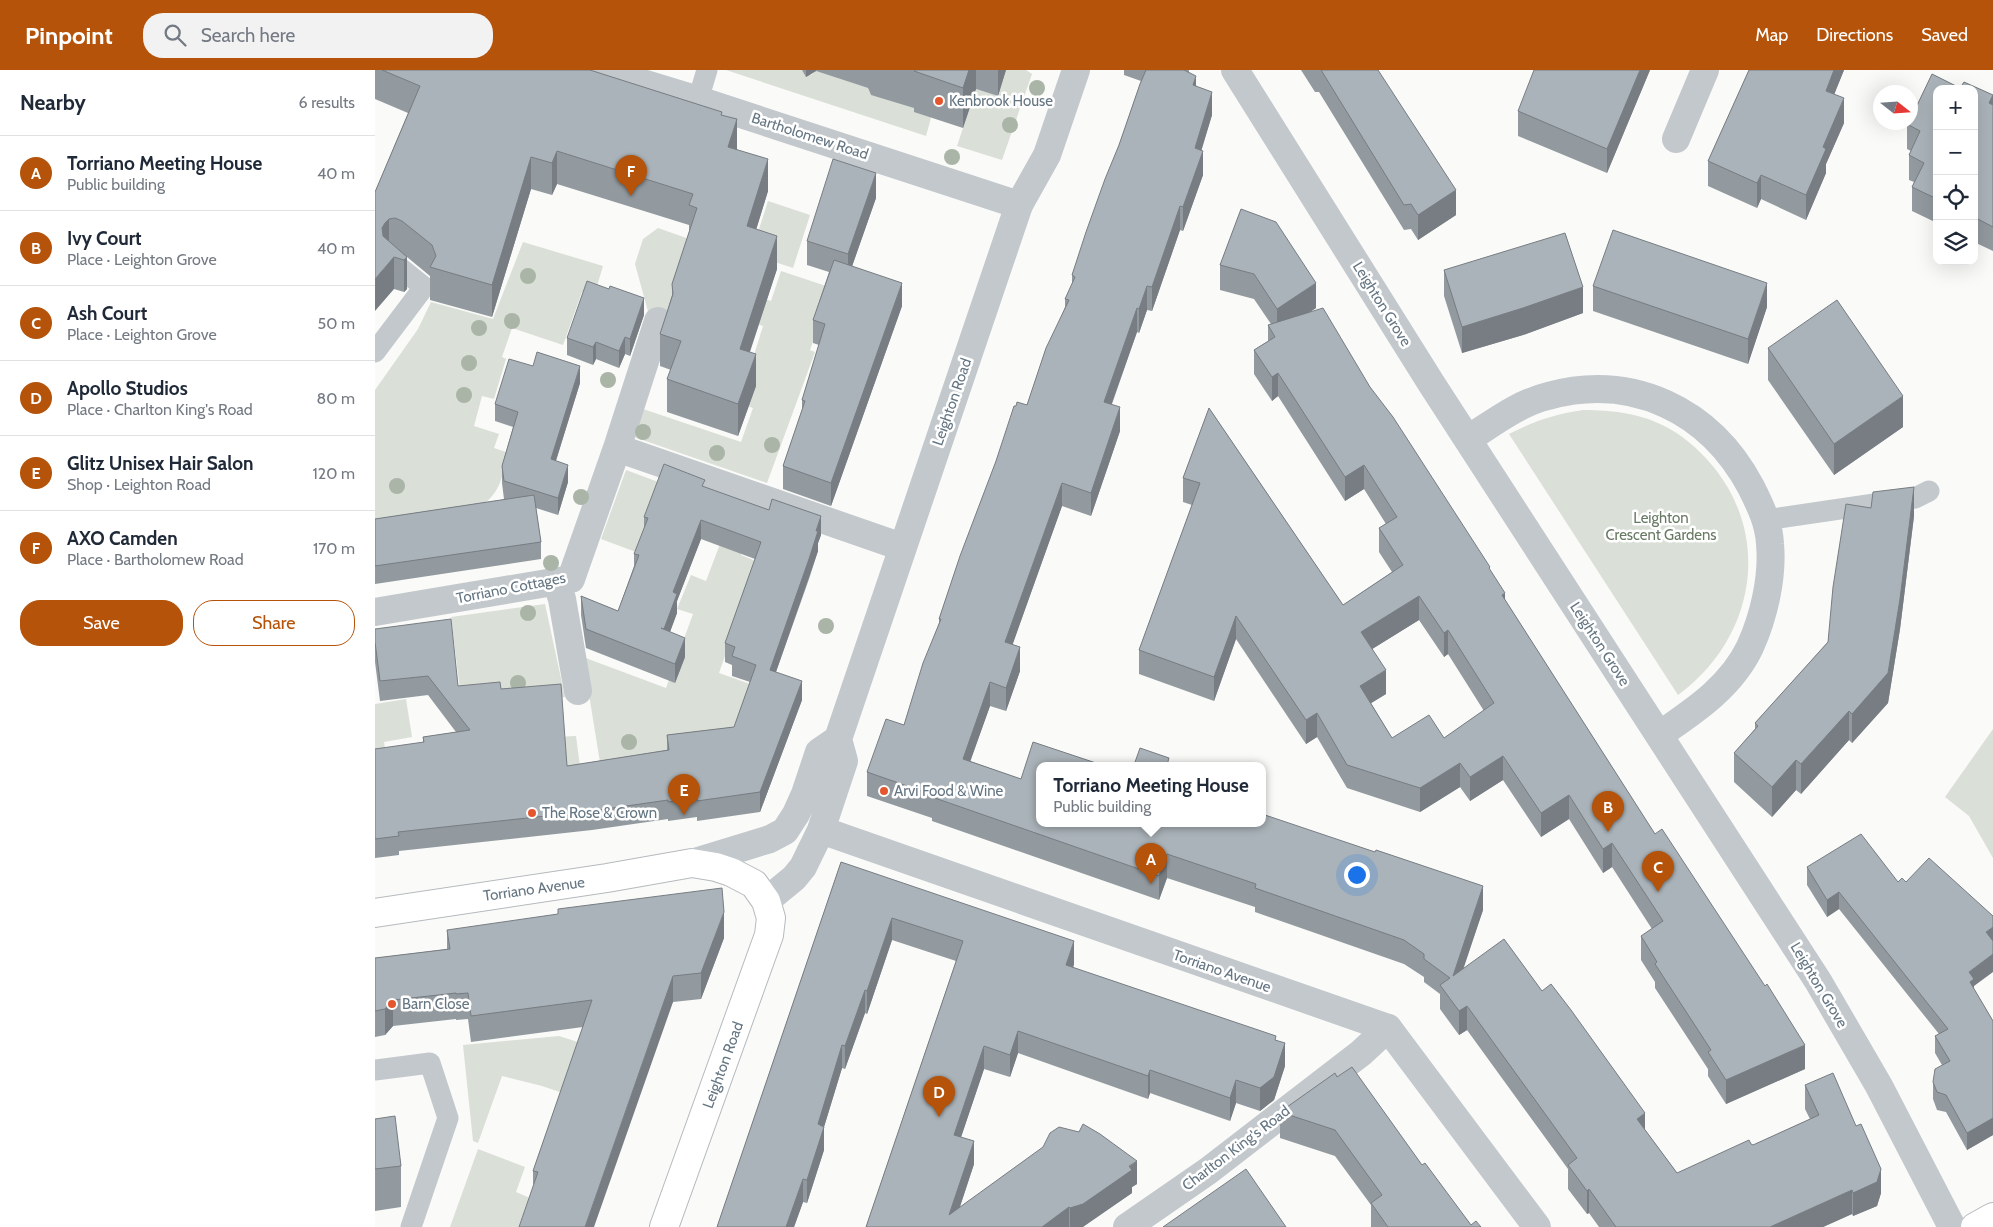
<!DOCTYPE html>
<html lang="en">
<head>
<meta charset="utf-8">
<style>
  body { margin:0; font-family:Cabin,sans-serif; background:#f2f2f3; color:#1f2937 }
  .controls { position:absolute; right:15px; top:15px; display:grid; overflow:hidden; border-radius:10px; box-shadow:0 5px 20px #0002 }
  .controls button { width:45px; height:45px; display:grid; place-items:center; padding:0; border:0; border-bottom:1px solid #e0e1e3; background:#fff; color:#1f2937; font:25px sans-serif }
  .compass { position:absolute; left:1498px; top:15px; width:45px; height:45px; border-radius:50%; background:#fff; box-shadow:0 5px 20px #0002; rotate:107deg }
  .you { position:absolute; left:981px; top:804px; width:18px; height:18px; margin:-12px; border:4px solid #fff; border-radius:50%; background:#1a73e8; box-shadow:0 0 0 8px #1a73e833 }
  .badge { display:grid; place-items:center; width:32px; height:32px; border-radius:50%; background:#b45309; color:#fff; font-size:16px; font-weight:700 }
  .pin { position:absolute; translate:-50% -41px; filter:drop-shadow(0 1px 2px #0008) }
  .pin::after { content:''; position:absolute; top:26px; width:18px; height:15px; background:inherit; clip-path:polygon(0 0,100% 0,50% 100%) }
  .popup { position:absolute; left:661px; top:692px; width:230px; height:65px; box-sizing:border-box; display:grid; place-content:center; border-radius:10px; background:#fff; filter:drop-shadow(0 1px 4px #0005); font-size:16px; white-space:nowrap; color:#747a83 }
  .popup b { font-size:19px; color:#1f2937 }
  .popup::after { content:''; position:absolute; left:50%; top:100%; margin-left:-10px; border:10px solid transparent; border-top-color:#fff }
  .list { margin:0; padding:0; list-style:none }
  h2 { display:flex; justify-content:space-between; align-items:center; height:65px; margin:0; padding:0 20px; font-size:21px }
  h2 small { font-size:16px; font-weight:400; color:#747a83 }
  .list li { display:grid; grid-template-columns:32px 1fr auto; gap:15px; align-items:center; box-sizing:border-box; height:75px; padding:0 20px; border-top:1px solid #e0e1e3 }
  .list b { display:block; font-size:19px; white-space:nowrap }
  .list p { margin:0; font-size:16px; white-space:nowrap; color:#747a83 }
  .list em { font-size:16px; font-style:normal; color:#747a83 }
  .actions { display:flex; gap:10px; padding:15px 20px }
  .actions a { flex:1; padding:11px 0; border:1px solid #b45309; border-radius:20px; text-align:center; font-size:18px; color:#b45309 }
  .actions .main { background:#b45309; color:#fff }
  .icon { flex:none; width:28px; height:28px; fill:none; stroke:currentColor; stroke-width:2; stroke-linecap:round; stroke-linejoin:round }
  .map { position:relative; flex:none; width:1618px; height:1157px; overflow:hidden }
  header { display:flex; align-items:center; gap:30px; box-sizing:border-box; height:70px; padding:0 25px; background:#b45309; color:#fff }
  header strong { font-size:24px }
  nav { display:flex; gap:28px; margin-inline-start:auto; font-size:18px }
  .search { width:350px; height:45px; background:#f2f2f3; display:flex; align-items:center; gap:12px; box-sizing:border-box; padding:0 18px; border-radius:20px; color:#747a83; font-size:19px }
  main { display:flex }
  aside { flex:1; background:#fff }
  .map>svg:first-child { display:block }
</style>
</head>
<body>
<header>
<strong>Pinpoint</strong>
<div class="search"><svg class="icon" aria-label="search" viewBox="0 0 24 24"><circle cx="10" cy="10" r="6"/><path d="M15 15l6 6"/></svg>Search here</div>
<nav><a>Map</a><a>Directions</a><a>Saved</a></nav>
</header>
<main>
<aside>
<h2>Nearby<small>6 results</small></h2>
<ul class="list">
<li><span class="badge">A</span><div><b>Torriano Meeting House</b><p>Public building</p></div><em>40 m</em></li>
<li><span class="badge">B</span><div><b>Ivy Court</b><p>Place · Leighton Grove</p></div><em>40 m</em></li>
<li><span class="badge">C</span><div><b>Ash Court</b><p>Place · Leighton Grove</p></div><em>50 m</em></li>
<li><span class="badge">D</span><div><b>Apollo Studios</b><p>Place · Charlton King's Road</p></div><em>80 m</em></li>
<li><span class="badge">E</span><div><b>Glitz Unisex Hair Salon</b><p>Shop · Leighton Road</p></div><em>120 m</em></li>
<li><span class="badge">F</span><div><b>AXO Camden</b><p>Place · Bartholomew Road</p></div><em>170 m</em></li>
</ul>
<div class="actions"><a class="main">Save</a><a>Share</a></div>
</aside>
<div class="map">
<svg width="1618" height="1157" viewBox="0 0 1618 1157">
  <rect width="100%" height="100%" fill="#fafaf8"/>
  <path fill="#dadfd7" d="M351,0H427L436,5L441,1L493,18L496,25L542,35L556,48L551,66Z
    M631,0H651L657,4L627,90L582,76L601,19L623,26Z
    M393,131L435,145L418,198L376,184Z
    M283,158L320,171L294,251L274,245L260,194L268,169Z
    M148,172L228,196L219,226L207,222L188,275L137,258L127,287L131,289L119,329L107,326L99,356L124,364L119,378L134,383C126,408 126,425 101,439L0,452V320L43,259L56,232L118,249Z
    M406,201L457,218L435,280L440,282L392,413L259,367L268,339L366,372L378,338L347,326L376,295L388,256L341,240L349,215L396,231Z
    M1208,340C1237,340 1266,343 1293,358C1312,368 1328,384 1341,400C1398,474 1376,572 1303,625L1134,364C1162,350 1177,345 1208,340Z
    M251,400L286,413L261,482L226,469Z
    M380,448L366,485L383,492L344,603L378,615L354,683L227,705L208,587L291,618L318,544L302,539L316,505L331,511L345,474Z
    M170,534L190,627L87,636L76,547Z
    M31,629L37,667L9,672L12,691L0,693V634Z
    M1618,659V788L1594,746L1570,727Z
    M201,666L207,712L183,715L177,667Z
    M184,966L209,974L191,1024L167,1016L127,1006L103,1073L98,1071L88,975Z
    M103,1079L150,1097L141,1122L155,1128L144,1157H75Z"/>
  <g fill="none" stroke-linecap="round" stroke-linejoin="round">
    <defs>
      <path id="primary" d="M0,843L232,808L317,793L341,797L356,802L379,814L391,831L396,848L394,865L289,1157
        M1600,1157L1618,1147"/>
    </defs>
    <use href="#primary" stroke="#b5babe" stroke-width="30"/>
    <path stroke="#c3c8cc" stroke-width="21" d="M323,30L332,0
      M0,282L49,217L19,193
      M1391,450L1540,428L1554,421
      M0,1000L55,993L73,1048L36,1157"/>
    <path stroke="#c3c8cc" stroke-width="28" d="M225,0L323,30L644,135
      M860,0L1056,313L1443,911L1504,1016L1577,1157
      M1301,69L1330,0
      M1093,369C1118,353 1144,333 1173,326C1258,303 1335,340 1376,417C1385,435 1394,453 1395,474C1398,507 1389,546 1375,577C1356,617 1319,641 1284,665
      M242,378L283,251
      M181,511L187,529L203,621
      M0,542L196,509L242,378L527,477
      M752,1157L833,1101L986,983L1013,958"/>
    <path stroke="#c3c8cc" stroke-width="28" d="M446,760L1013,958L1162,1157
      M317,793L395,769L410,761L421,744L430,724L444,682L463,669
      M391,831L419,808L428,797L446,760L469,691L463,669L644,135L672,85L701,0"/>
    <use href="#primary" stroke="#fff" stroke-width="28"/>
  </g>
  <g fill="#aab4a7">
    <circle cx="662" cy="18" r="8"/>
    <circle cx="635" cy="55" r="8"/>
    <circle cx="577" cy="87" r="8"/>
    <circle cx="153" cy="206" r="8"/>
    <circle cx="137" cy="251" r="8"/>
    <circle cx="104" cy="258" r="8"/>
    <circle cx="94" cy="293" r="8"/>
    <circle cx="233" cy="310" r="8"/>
    <circle cx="89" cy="325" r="8"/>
    <circle cx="268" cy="362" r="8"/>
    <circle cx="397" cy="375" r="8"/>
    <circle cx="342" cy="383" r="8"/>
    <circle cx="22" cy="416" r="8"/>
    <circle cx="206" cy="427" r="8"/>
    <circle cx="176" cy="493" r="8"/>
    <circle cx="153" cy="543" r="8"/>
    <circle cx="451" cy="556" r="8"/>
    <circle cx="143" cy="613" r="8"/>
    <circle cx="254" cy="672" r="8"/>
  </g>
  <path fill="#929a9f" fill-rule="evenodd" d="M0,0H215L347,45L362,79L393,121L381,160L402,199L375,282L381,316L363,366L292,342V309L296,300L285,296V264L297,225V214L314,162V155L182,114L177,125L156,119L117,247L55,230V206L32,187V219L29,222L19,219L0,122L33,43L0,29Z
    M427,0H631L623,26L601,19L588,58L539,42V38L496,25L493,18L441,1L431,7Z
    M749,0H814V2L837,45L826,80L828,105L808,161L805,160L777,241L772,240L764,263L762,262L737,334L745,361L716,446L687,436L637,575L645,601L631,641L615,636L595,691L646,709L1108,840L1088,898L1270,1060L1302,1103L1376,1074L1378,1075L1435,1049L1430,1039V1015L1506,1123L1502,1136L1478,1146L1477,1144L1448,1157H1224L1214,1143L1212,1144L1193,1119V1099L1092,960L1084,965L1065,939V924L1049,912V907L1029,894L880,842V837L792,808L784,830L557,751V748L492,726V702L529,655L564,553V549L641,336L652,335L690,237V229L697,215V205L744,75L766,11L749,5Z
    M926,0H1003L1081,145L1043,170L1036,159L1029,160L944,22H940Z
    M1275,0L1232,103L1143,66V41Z
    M1374,0H1469L1459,24L1469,53L1451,94V103L1431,150L1386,129L1382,138L1333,116V91Z
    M1557,4L1585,18L1589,12L1618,25V181L1599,172V19H1562V153L1537,141V117L1539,112L1534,110V85L1536,81L1532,79V54L1533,52H1536V48Z
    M501,128L477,196L527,236L456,436L408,419V396L427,340V330L444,275L438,273V250L454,202L432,195V171Z
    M866,139L941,238L933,243L995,317L1115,501L1130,530L1430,999L1351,1034L1333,1006V999L1280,918V912L1266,890V866L1277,859L1237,797L1228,803L1194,749L1166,767L1128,710L1095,731L1085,717L1045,742L972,718L942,667L931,674L861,569L839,631L764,604V580L817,435L808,432V408L834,338L968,535L1017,502L1004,482V458L1011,454L989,419L970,431L903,326L897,331L879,304V280L893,271V255L896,254L879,229L845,220V195ZM1044,550L1069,587L1073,584L1109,641L1069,668H1017L996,633L1011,624L997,579Z
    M1069,200L1208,243L1148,265L1087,283L1069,226Z
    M1218,216L1392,237L1373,294L1218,241Z
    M269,245L255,286L250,284L244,298L221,289L218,295L192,285V268Z
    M1393,278L1528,357L1459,405L1393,310Z
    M205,313L181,391L193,412L183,445L161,438L166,472V489L0,514V449L132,429H129L127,413V396L138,357L120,351V334Z
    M330,417L446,465L443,473V481L434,509L401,602L427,630L385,742L322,751V747L293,751V749L217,760L24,781V785L0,788V679L48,673V667L81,662L53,625L5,631L0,592V559L83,616L126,619L192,696L292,680V665L359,657L375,612L357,606V595L350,592V573L380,489L326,469L302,531V543L295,562L310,587L300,613L211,578L206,545V526L243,541L259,496V484L269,459V447Z
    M1539,446L1525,559L1513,633L1477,673L1474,670L1426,724L1421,720L1397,747L1359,712V683L1380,659V653L1453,572Z
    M466,792L699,894L698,898L901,970L910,996L899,1030L885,1041L861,1033L855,1051L775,1023L773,1029L643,983L635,1007L609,999L586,1067L599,1094L585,1137L762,1114L757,1117V1123L707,1157H491L581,891L517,870L492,944L490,943L470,999L467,998L449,1057V1080L432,1133L428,1132L419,1157H342Z
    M1432,797L1599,916V919L1618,951V1065L1592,1080L1571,1042L1562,1040L1558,1029V1012L1567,995L1560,983V966L1564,964L1464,839L1452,847L1432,815Z
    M72,860L349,868L326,929L298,932L158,1115V1101L208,957L96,972L93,949L81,950V949L18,956L10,965L0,967V888L72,879Z
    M962,1007L1047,1095L1096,1155L1106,1157H996V1135L960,1086L905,1068V1042Z
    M0,1049L26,1096V1137L0,1141Z"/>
  <path fill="#777d82" d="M431,0H441V1L431,7Z
    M594,0H601V19L588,58V18Z
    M623,0H631L623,26Z
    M1265,0H1275L1232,103V79Z
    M1459,0H1469L1451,45V21Z
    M821,6V30L818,15Z
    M837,22V45L820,102V78Z
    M1618,25V50L1614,33Z
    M1469,28V53L1451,94V103L1431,150V125L1448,77Z
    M362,49V82L353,77Z
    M182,81V114L177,125V93Z
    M828,81V105L808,161V137Z
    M156,87V119L117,247V215Z
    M393,89V121L372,189V156Z
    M501,103V128L473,208V184Z
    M1386,105V129L1382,138V113Z
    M1081,120V145L1043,170V145Z
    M805,136V160L777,241V217Z
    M14,149V182L10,185L7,158L10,153Z
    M402,166V199L365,311V279Z
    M19,187V219L0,241V209Z
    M32,187V219L29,222V190Z
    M527,213V236L456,436V413Z
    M941,213V238L902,264V239Z
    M1392,213V237L1373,294V269Z
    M772,216V240L764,263V239Z
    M1208,217V243L1148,265L1087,283V257Z
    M269,228V245L255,286V269Z
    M762,238V262L729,355V332Z
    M250,267V284L244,298V281Z
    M221,272V289L218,295V277Z
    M381,284V316L363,366V334Z
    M205,296V313L176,406V389Z
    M903,303V326L897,331V307Z
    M1528,326V357L1459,405V374Z
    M745,337V361L716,446V423Z
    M193,395V412L183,445V428Z
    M989,395V419L970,431V407Z
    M687,413V436L630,596V572Z
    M1539,417V446L1525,559L1513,633L1477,673V644Z
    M446,446V465L443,473V481L395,619V600Z
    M326,450V469L302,531V543L289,578V559L298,522Z
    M1130,523V547L1127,525Z
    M1044,526V550L986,586V562Z
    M861,546V569L839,631V607Z
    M1073,560V584L1069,587V563Z
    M310,568V587L300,613V594Z
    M645,577V601L631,641V618Z
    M1011,600V624L985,640V616Z
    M427,611V630L385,742V722Z
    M615,612V636L588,712V689Z
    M1474,641V670L1426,724V694Z
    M942,643V667L931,674V650Z
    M1128,686V710L1095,731V707Z
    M1421,690V720L1397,747V717Z
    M1085,693V717L1045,742V718Z
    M1194,725V749L1166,767V743Z
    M1237,773V797L1228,803V779Z
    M792,784V808L784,830V806Z
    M1108,816V840L1078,930V906Z
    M1464,822V839L1452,847V830Z
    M349,842V868L326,929V903Z
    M517,848V870L492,944V921Z
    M1618,857V874L1611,862Z
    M699,871V894L691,918V895Z
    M1618,884V902L1599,916V926L1595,929L1594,902Z
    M298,906V932L219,1157H210Z
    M490,920V943L470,999V976Z
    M18,930V956L10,965V939Z
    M1092,936V960L1084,965V941Z
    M643,961V983L635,1007V985Z
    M910,973V996L899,1030L885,1041V1018Z
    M467,975V998L445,1070L449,1057V1080L432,1133V1110L443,1054Z
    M1430,975V999L1351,1034V1010Z
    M609,976V999L579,1088V1065Z
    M775,1000V1023L773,1029V1006Z
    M861,1010V1033L855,1051V1028Z
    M1270,1043V1067L1262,1049Z
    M1618,1048V1065L1592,1080V1063Z
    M599,1071V1094L578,1157L574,1145Z
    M762,1091V1114L757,1117V1123L708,1157H695V1138Z
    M1506,1099V1123L1502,1136L1478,1146V1123Z
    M428,1109V1132L419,1157H411Z
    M1214,1119V1143L1212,1144V1121Z
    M1477,1120V1144L1448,1157H1395Z
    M694,1137V1157H667Z"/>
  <path fill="#aab3b9" stroke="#777d82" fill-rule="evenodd" d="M7,0H215L347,42L346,45L362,49L353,77L393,89L372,156L402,166L365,279L381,284L363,334L292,309L306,271L285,264L298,224L297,214L322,138L314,135L318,124L182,81L177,93L156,87L117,215L55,197L61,186L57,175L27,151L20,148L14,149L10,153L7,158L8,166L32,187L29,190L19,187L0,209V122L45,16Z
    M540,0H594L588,18L539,1Z
    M771,0H809L821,6L818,15L837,22L820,78L828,81L808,137L805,136L777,217L772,216L764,239L762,238L729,332L745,337L716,423L687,413L630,572L645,577L631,618L615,612L588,689L646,709L658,672L727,695H665V753H887V744L1000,782L1001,780L1108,816L1078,906L1129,869L1167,921L1176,914L1196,940L1270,1043L1262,1049L1302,1103L1374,1070L1376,1074L1378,1075L1444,1045L1430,1015L1458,1003L1481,1056L1486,1054L1506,1099L1502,1112L1478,1123L1477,1120L1395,1157H1241L1214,1119L1212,1121L1193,1095L1202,1088L1092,936L1084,941L1065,915L1075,908L1049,889V884L1029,870L880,818L881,814L792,784L784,806L557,727L558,725L492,702L511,649L529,655L548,593L566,549H564L585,486L621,391L639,336H641L642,332L652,335L671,278L694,230L690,229L700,207L697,205L711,162L730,109L744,75L765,14Z
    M946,0H1003L1081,120L1043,145L1036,134L1029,135Z
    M1159,0H1265L1232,79L1143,41Z
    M1374,0H1459L1451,21L1469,28L1448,77L1451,79L1431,125L1386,105L1382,113L1333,91Z
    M1557,4L1585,18L1589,12L1618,25L1614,33L1618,35V157L1599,147V19H1562V129L1537,117L1549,93L1534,85L1545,61L1532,54L1533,52H1536V48Z
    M458,89L501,103L473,184L432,171Z
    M866,139L901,152L941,213L902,239L879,204L845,195Z
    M1238,160L1392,213L1373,269L1218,216Z
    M1190,163L1208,217L1148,238L1087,257L1069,200Z
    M459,190L527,213L456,413L408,396L430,331L427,330L450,254L438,250Z
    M212,211L234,219L235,216L269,228L255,269L250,267L244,281L221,272L218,277L192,268Z
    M1462,230L1528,326L1459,374L1393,278Z
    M948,238L995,317L1018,347L1115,497L1114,498L1130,523L1127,525L1280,764L1287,759L1390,916L1392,914L1430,975L1351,1010L1333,982L1336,980L1280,894L1282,892L1266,866L1288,851L1237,773L1228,779L1194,725L1166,743L1128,686L1095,707L1085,693L1045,718L972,695L942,643L931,650L861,546L839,607L764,580L825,413L808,408L834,338L968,535L1028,495L1004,458L1022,447L989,395L970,407L903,303L897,307L879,280L900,267L893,255ZM1044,526L1069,563L1073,560L1119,633L1069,668L1054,645L1017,668L985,616L1011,600L986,562Z
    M162,282L205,296L176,389L193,395L183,428L129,411L127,396L143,342L120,334L134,289L158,296Z
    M289,394L330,410L327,416L394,440L397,429L446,446L441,461H443L434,489L395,600L427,611L385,722L322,731V728L293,732V730L217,741L23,762L24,766L0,769V679L49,672L48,667L95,660L53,606L5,611L0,572V559L76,549L83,616L125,612L126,619L186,614L192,696L294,680L292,665L359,657L381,595L357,586L360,577L350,573L386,472L326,450L298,522L302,524L289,559L286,558L310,568L300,594L211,559L206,526L243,541L264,485L259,484L273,448L269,447Z
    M1539,417L1525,529L1513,603L1477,644L1474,641L1426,694L1421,690L1397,717L1359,683L1383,656L1380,653L1453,572L1458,517L1471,434L1496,438L1498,422Z
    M159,425L166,472L0,496V449Z
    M765,678L794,688L792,695H759Z
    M743,693L751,695H742Z
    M1486,764L1523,812L1527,808L1531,812L1554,788L1618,846V857L1611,862L1618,871V884L1594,902L1599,909L1595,912L1618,951V1048L1592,1063L1571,1025L1562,1022L1558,1012L1560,999L1575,991L1560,966L1573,959L1464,822L1452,830L1432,797Z
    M466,792L699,871L691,895L901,966L900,970L910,973L899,1007L885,1018L861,1010L855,1028L775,1000L773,1006L643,961L635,985L609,976L579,1065L599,1071L574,1145L668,1077L675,1063L684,1057L704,1062L708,1054L725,1064L762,1091L754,1096L757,1100L708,1134L695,1138L694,1137L667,1157H491L588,871L517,848L492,921L490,920L470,976L467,975L443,1054L449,1057L432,1110L428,1109L411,1157H342Z
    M347,818L349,842L326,903L298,906L210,1157H144L163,1102L158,1101L217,930L96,946L93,923L81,924V923L18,930L10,939L0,941V888L75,879L72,860L183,844V839Z
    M977,997L1047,1095L1050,1093L1096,1155L1101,1151L1106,1157H1013L996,1133L1007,1125L960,1060L905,1042L960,1003L962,1007Z
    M20,1046L26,1096L0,1099V1049Z
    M871,1099L911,1157H788Z"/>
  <g fill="#e4572e" stroke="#fff" stroke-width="2">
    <circle cx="564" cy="31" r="5"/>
    <circle cx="509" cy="721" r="5"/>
    <circle cx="157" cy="743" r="5"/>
    <circle cx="17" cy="934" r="5"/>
  </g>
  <g text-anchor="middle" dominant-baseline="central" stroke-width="5" stroke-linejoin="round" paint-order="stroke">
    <g font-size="15" fill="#657683" stroke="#fff" text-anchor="start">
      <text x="574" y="31">Kenbrook House</text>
      <text x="519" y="721">Arvi Food &amp; Wine</text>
      <text x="167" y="743">The Rose &amp; Crown</text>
      <text x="27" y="934">Barn Close</text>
    </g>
    <g font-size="15" fill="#657683" stroke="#fff">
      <text transform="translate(435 66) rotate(18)">Bartholomew Road</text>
      <text transform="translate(1007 234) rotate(58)">Leighton Grove</text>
      <text transform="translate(577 332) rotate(-71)">Leighton Road</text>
      <text transform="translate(136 518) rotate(-11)">Torriano Cottages</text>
      <text transform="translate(1225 574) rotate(57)">Leighton Grove</text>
      <text transform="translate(159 819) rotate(-8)">Torriano Avenue</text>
      <text transform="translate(847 901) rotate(19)">Torriano Avenue</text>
      <text transform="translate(1444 915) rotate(59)">Leighton Grove</text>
      <text transform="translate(348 995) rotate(-70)">Leighton Road</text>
      <text transform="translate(861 1078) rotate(-37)">Charlton King's Road</text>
    </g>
    <g font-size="15" fill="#687a64" stroke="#fff">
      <text x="1286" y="448">Leighton<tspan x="1286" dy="17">Crescent Gardens</tspan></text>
    </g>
  </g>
</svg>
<div class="controls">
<button>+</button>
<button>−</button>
<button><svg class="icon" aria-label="locate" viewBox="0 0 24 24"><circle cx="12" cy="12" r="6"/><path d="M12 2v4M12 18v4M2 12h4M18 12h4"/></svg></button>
<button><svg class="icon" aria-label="layers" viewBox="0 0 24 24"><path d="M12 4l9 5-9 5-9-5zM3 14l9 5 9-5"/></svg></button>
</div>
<svg class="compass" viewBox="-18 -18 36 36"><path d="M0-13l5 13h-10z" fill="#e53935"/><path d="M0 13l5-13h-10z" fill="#747a83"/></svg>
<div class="you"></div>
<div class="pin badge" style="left:776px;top:814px">A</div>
<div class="popup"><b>Torriano Meeting House</b>Public building</div>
<div class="pin badge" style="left:1233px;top:762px">B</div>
<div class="pin badge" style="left:1283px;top:822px">C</div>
<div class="pin badge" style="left:564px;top:1047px">D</div>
<div class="pin badge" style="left:309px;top:745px">E</div>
<div class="pin badge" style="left:256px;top:126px">F</div>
</div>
</main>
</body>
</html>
